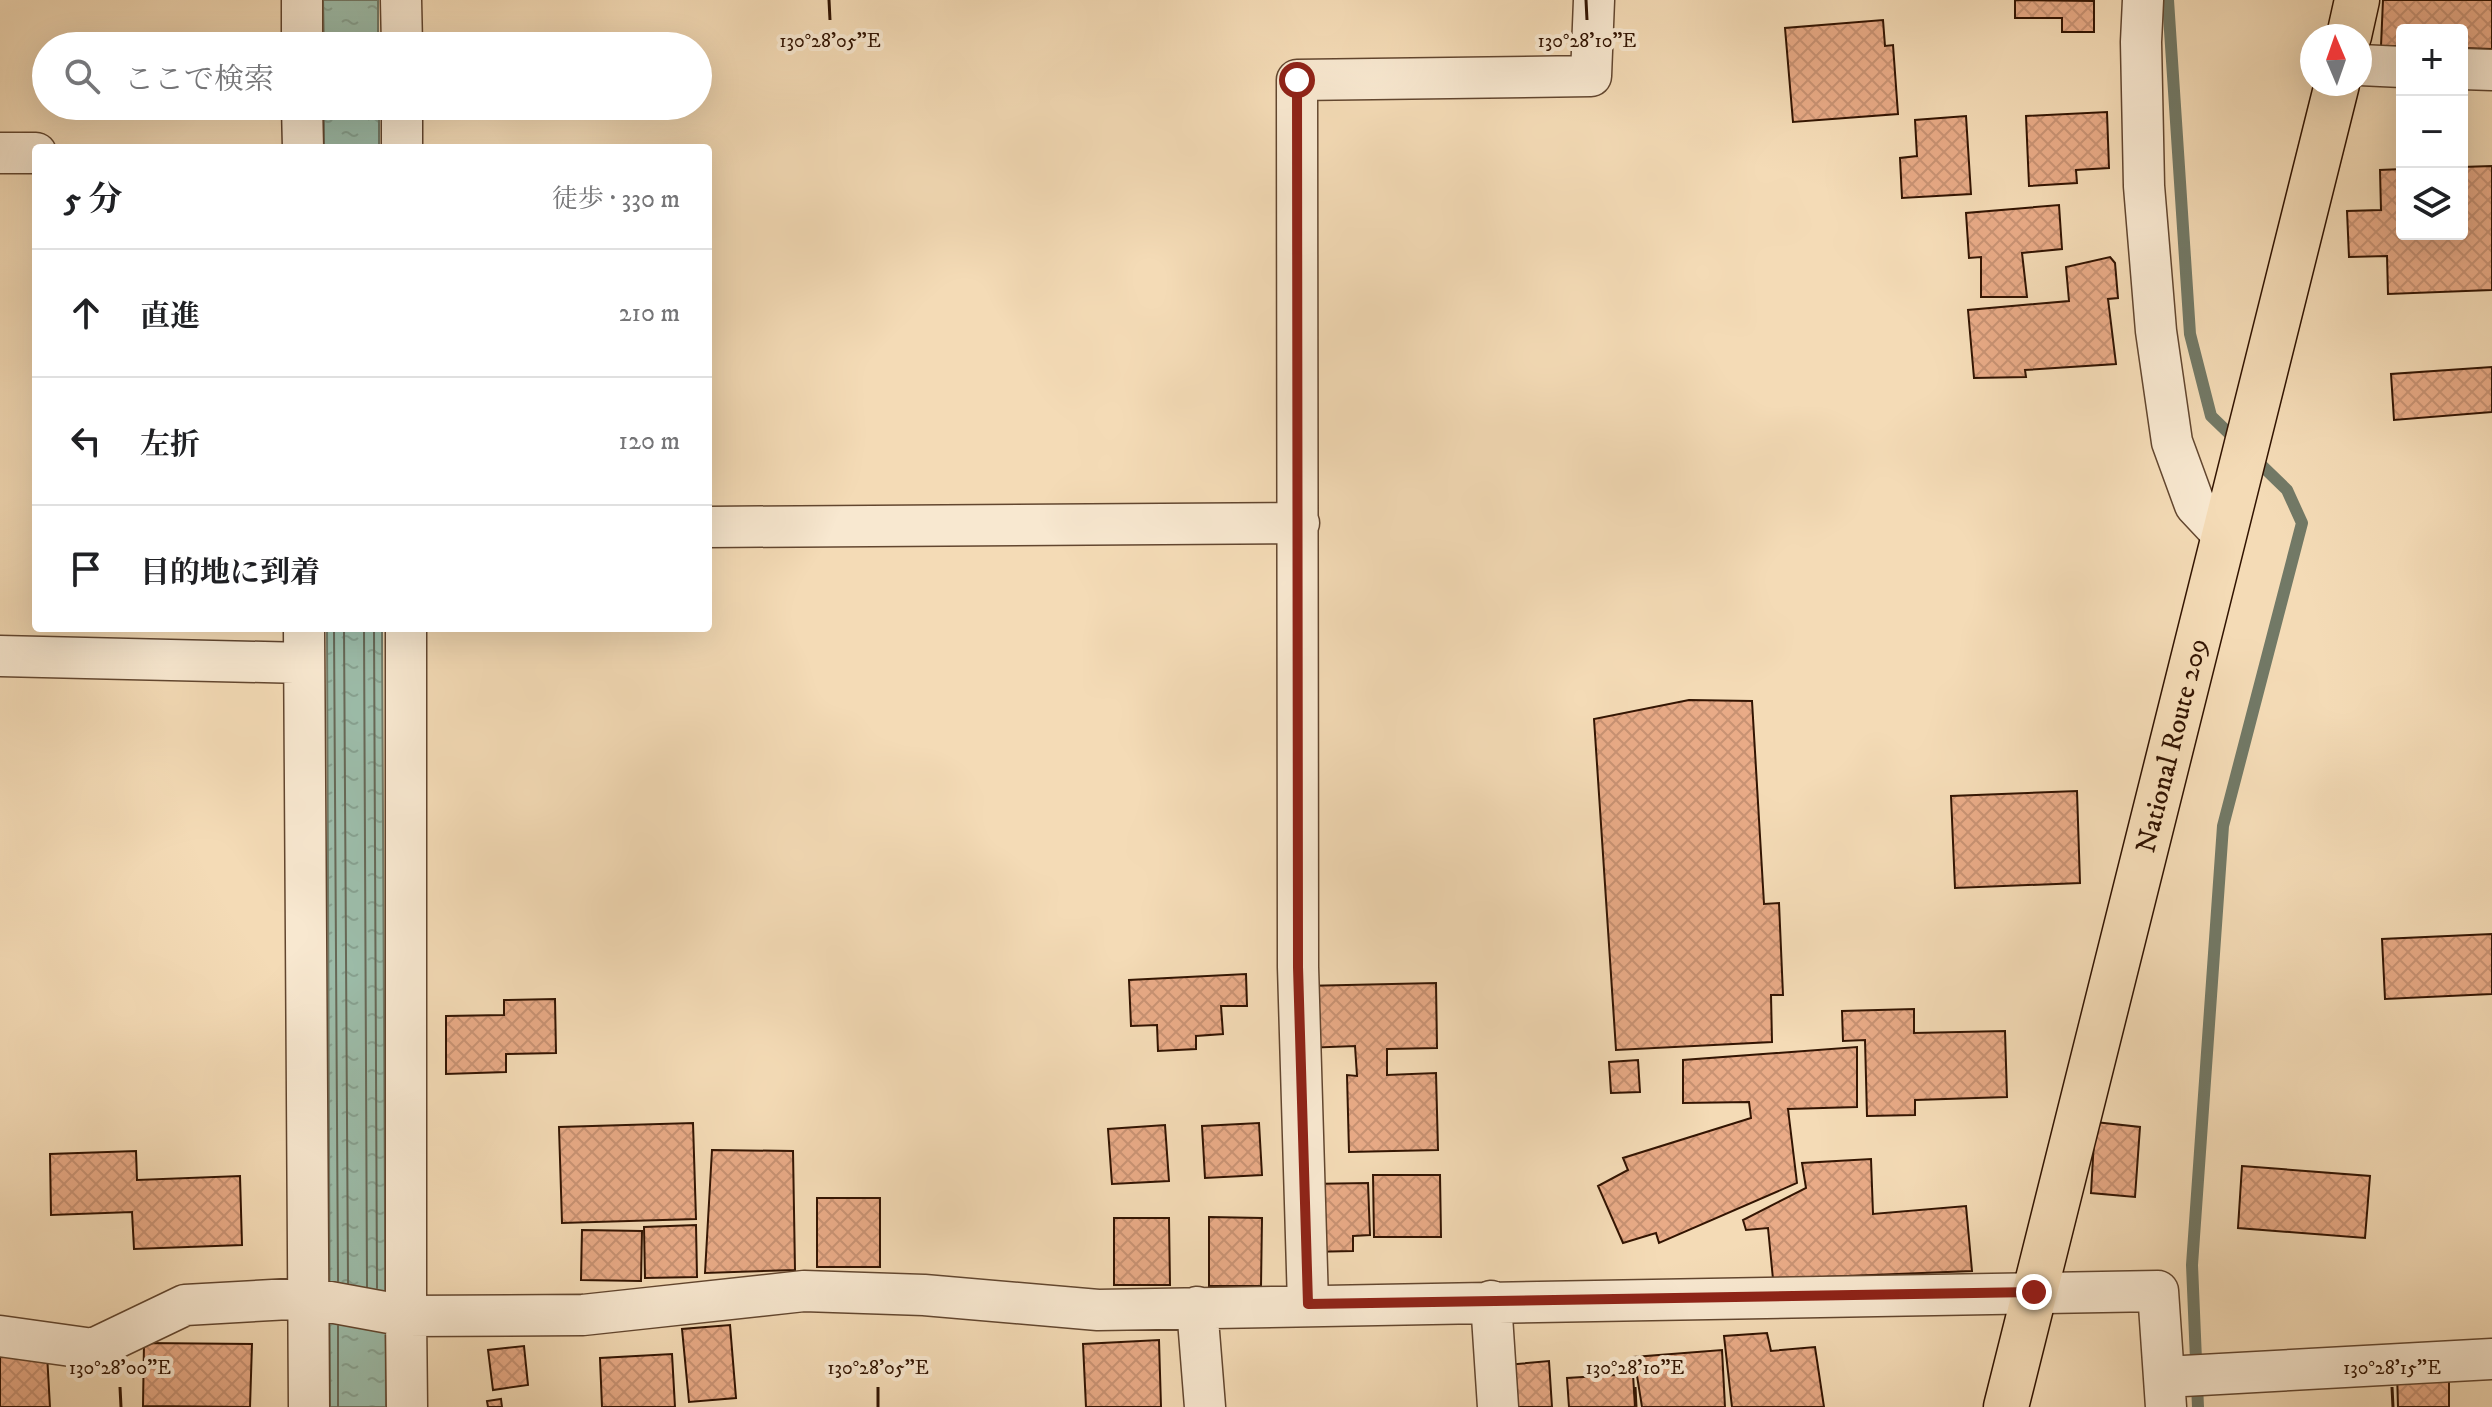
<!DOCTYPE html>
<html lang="ja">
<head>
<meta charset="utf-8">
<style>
  body { margin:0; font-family:"IM FELL DW Pica","Noto Serif JP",serif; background:#f2f2f2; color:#202124 }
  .controls { position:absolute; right:24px; top:24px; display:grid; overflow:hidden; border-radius:8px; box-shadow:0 8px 32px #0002 }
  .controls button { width:72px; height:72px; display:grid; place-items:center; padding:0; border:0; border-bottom:2px solid #e0e0e0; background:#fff; color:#202124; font:40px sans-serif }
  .compass { position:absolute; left:2300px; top:24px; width:72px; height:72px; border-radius:50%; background:#fff; box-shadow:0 8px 32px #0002; rotate:358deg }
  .stop { position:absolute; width:24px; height:24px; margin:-18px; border:6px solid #8f2418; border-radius:50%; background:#fff }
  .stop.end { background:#8f2418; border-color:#fff; box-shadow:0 2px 8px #0008 }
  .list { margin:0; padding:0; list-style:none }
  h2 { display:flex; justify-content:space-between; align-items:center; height:104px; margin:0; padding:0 32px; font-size:34px }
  h2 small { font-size:26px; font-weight:400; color:#757577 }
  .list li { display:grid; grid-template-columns:52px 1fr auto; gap:24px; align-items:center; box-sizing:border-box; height:128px; padding:0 32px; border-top:2px solid #e0e0e0 }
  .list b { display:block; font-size:30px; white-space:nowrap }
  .list em { font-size:26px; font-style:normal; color:#757577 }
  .icon { flex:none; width:44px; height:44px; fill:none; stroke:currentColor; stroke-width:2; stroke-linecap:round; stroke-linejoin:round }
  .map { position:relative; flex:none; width:2492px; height:1407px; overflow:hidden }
  .search { position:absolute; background:#fff; box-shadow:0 8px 32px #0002; left:32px; top:32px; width:680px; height:88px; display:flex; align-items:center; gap:20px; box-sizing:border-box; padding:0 28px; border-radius:44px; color:#757577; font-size:30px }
  .panel { position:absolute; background:#fff; box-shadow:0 8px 32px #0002; left:32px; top:144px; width:680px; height:488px; border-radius:8px }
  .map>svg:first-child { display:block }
</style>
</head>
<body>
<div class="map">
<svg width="2492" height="1407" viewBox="0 0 2492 1407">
  <defs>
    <pattern id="water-ripples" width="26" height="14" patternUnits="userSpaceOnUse" patternTransform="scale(2)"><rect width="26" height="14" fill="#9cbca9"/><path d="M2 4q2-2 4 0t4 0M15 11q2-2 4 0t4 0" fill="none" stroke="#87a190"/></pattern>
    <pattern id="building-cross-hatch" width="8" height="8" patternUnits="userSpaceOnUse" patternTransform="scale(2)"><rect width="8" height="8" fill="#e9ab87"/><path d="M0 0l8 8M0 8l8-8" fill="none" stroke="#c89273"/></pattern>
  </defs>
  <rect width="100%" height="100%" fill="#f4dbb6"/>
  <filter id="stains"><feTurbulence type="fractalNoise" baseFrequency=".0025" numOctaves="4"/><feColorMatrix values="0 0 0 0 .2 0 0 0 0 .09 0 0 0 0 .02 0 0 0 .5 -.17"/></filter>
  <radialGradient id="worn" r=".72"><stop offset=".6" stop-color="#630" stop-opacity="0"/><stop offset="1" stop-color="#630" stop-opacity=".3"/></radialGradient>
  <path fill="url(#water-ripples)" stroke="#727966" stroke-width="2" d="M323,0H378V46H324Z
    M324,106H379V148H324Z
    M327,628H382L386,1407H330Z"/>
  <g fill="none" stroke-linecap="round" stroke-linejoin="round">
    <path stroke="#676856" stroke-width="2" d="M334,628L338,1281
      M344,628L348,1283
      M364,628L367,1287
      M374,628L377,1288
      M338,1326V1407"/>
    <path stroke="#727966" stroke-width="12" d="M2168,0L2190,334L2211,416L2238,442
      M2198,1407L2192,1265L2223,826L2302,523L2287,490L2254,458"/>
  </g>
  <path fill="url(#building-cross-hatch)" stroke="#321402" stroke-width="2" d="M2015,0L2094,1V32H2062V18H2015Z
    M2383,0H2492V49L2462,48V30H2402V46H2381Z
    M1883,20L1885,46L1893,45L1898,114L1793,122L1785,28Z
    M2107,112L2109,168L2076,170L2077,183L2029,186L2026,116Z
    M1966,116L1971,194L1902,198L1900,158L1917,156L1915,120Z
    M2492,166V290L2388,294L2387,256L2349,257L2347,211L2381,210L2380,170L2402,169V234H2462V167Z
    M2059,205L2062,249L2022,253L2027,297H1981V257L1969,258L1966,213Z
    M2110,257L2115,263L2118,298L2108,299L2116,364L2025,370L2026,377L1974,378L1968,310L2069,301L2066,267Z
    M2492,367V412L2394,420L2391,374Z
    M1689,700L1752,701L1764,904L1779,903L1783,995H1771L1772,1042L1616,1050L1594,719Z
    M2077,791L2080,883L1955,888L1951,796Z
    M2492,934V994L2385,999L2382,939Z
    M1246,974L1247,1006H1221L1223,1034L1196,1036V1049L1158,1051L1157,1025L1131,1026L1129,980Z
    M1436,983L1437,1048L1387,1049V1075L1436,1073L1438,1150L1349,1152L1347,1075L1357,1076L1355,1046L1304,1048L1303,986Z
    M555,999L556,1053L506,1054V1072L446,1074V1016L504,1015V1000Z
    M1914,1009V1033L2005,1031L2007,1097L1915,1100V1115L1867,1116L1865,1040L1843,1041L1842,1011Z
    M1857,1047V1107L1788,1109L1797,1183L1659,1243L1656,1233L1623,1243L1598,1186L1628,1170L1623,1158L1751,1118L1749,1102L1683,1103V1060Z
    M1638,1060L1640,1092L1611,1093L1609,1062Z
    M2095,1122L2140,1127L2135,1197L2091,1193Z
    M693,1123L696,1219L562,1223L559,1127Z
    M1259,1123L1262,1175L1205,1178L1202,1126Z
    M1165,1125L1169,1181L1112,1184L1108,1129Z
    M712,1150L793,1151L795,1270L705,1273Z
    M136,1151L137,1180L240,1176L242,1245L134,1249L132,1212L51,1215L50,1154Z
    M1871,1159L1873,1214L1966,1206L1972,1271L1773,1279L1768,1228L1746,1230L1743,1220L1806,1188L1802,1163Z
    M2242,1166L2370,1176L2365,1238L2238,1228Z
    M1373,1175H1440L1441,1237H1374Z
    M1368,1183L1370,1235L1353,1236V1251L1308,1252L1307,1184Z
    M817,1198H880V1267H817Z
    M1209,1217L1262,1218L1261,1286H1209Z
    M1114,1218H1169L1170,1285H1114Z
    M696,1225L697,1277L645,1278L644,1227Z
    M582,1230L642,1231L641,1281L581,1280Z
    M730,1325L736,1398L689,1402L682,1329Z
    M1767,1333L1771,1351L1815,1347L1824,1407H1732L1724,1336Z
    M1159,1340L1161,1407H1086L1083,1344Z
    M144,1343L252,1344L250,1407L143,1406Z
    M524,1346L528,1385L493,1390L488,1350Z
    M1722,1350L1725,1407H1642L1634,1357Z
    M47,1354L50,1407H0V1357Z
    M672,1354L675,1407H602L600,1358Z
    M1549,1361L1552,1407H1498L1495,1366Z
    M2397,1372H2449V1407H2398Z
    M1633,1374L1635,1407H1569L1567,1378Z
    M501,1399L502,1407H488L487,1401Z"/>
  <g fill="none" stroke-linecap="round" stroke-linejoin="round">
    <defs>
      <path id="minor" d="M302,0V46
        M401,0L402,46
        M2143,0L2141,42L2144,186L2156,331L2172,442L2195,505L2225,537
        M2360,65L2402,67
        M2462,69L2492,70
        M302,106L303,148
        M402,106V148
        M0,153H36
        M708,527L1299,523
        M304,628L309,1407
        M0,656L304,663
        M1491,1301L1498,1407
        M1308,1304L1298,967L1297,80L1591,76L1594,0
        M1197,1307L1205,1407
        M0,1336L93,1349L185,1305L308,1298L406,1316V628
        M2165,1377L2492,1359
        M407,1407L406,1316L583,1315L804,1291L924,1295L1098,1310L2158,1291L2166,1407"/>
      <g id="highway">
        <path d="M2349,36L2357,0"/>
        <path id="s1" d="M2006,1407L2337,84"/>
      </g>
    </defs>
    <use href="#minor" stroke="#62462f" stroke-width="43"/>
    <use href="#highway" stroke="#321402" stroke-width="47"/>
    <use href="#minor" stroke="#f8e8d0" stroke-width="40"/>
    <use href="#highway" stroke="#f4dbb6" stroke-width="44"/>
  </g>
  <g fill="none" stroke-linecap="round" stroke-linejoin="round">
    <path stroke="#8f2418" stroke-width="10" d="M1297,80L1298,967L1308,1304L2034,1292"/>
  </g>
  <path fill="none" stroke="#321402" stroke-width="3" d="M829,0L830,20M1586,0L1587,20M120,1387L121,1407M878,1387V1407M1635,1387L1636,1407M2392,1387L2393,1407"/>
  <g text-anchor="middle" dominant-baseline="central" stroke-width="8" stroke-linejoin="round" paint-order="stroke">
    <g font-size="28" fill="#321402" stroke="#f8e8d0">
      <text stroke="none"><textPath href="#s1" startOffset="682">National Route 209</textPath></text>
    </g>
  </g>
  <g font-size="20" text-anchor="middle" fill="#321402" stroke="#f8e8d0" stroke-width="8" stroke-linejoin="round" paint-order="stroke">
    <text x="830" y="47">130°28'05"E</text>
    <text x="1587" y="47">130°28'10"E</text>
    <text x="120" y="1374">130°28'00"E</text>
    <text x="878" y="1374">130°28'05"E</text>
    <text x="1635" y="1374">130°28'10"E</text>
    <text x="2392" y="1374">130°28'15"E</text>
  </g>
  <rect width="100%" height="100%" filter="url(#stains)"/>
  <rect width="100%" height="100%" fill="url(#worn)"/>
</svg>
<div class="controls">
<button>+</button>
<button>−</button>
<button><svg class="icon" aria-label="layers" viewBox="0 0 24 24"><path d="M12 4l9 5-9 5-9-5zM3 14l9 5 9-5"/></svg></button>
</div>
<svg class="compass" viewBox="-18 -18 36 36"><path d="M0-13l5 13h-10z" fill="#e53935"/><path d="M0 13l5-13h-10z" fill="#757577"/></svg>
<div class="stop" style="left:1297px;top:80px"></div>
<div class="stop end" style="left:2034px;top:1292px"></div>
<div class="search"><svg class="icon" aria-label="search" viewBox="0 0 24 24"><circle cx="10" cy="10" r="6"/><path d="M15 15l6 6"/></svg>ここで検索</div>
<section class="panel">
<h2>5 分<small>徒歩 · 330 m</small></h2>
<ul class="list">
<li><svg class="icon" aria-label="ahead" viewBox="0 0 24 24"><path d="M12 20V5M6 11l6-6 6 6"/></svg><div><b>直進</b></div><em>210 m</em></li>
<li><svg class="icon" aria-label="left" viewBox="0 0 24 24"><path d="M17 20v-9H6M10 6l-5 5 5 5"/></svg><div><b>左折</b></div><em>120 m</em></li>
<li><svg class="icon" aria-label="arrive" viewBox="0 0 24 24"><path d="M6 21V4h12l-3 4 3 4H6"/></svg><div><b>目的地に到着</b></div></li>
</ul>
</section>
</div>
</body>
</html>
